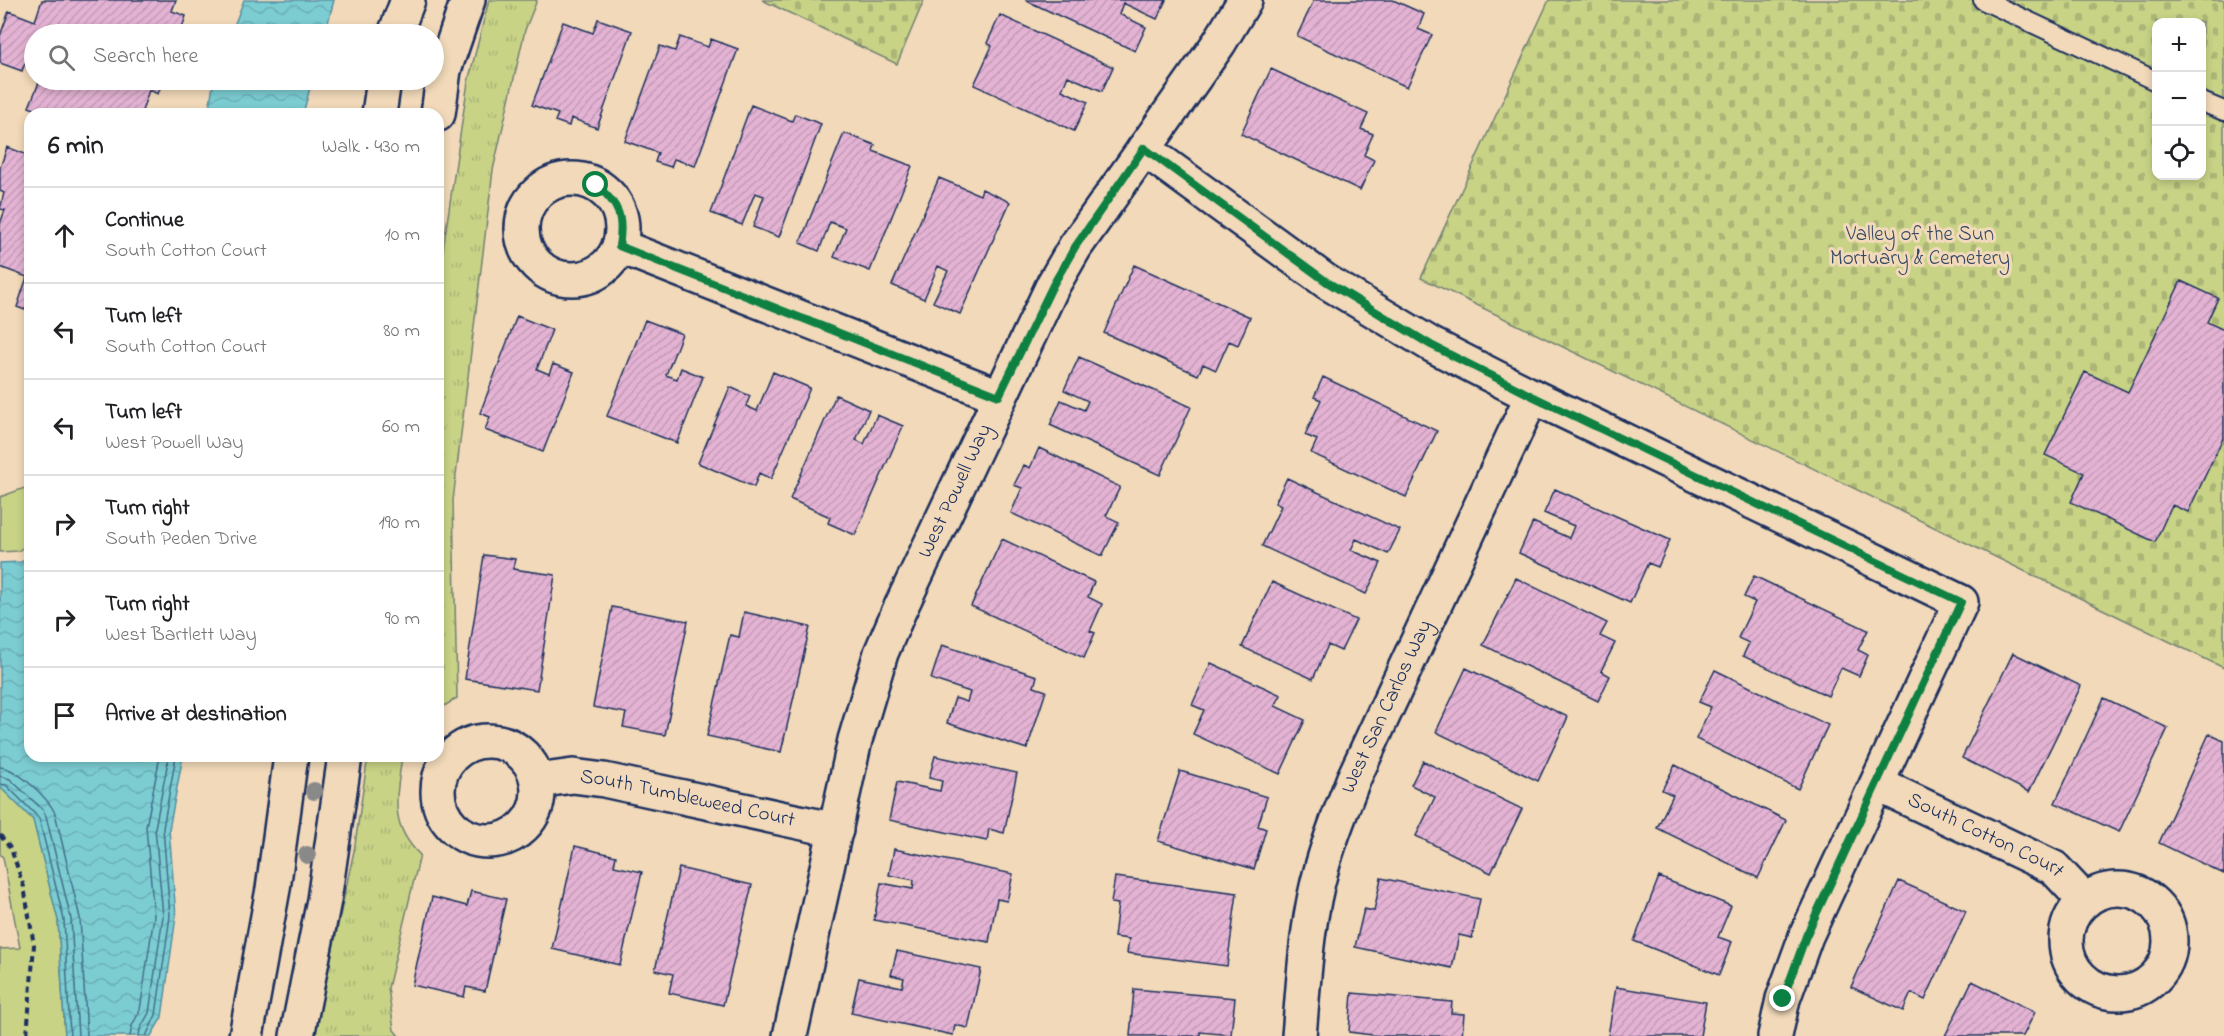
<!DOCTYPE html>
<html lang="en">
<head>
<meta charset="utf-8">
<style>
  body { margin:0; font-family:"Indie Flower",sans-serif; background:#f2f2f2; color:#202124 }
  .controls { position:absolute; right:18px; top:18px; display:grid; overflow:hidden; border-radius:12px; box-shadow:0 3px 9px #0003 }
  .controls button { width:54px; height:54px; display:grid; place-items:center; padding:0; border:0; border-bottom:2px solid #e0e0e0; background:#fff; color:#202124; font:30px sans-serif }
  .stop { position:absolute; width:18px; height:18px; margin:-14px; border:4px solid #0b8043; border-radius:50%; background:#fff }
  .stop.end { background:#0b8043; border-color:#fff; box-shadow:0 2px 6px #0008 }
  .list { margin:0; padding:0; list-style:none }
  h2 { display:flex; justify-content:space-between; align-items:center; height:78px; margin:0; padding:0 24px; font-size:26px }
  h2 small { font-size:20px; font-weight:400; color:#757577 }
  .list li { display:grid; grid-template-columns:39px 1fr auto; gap:18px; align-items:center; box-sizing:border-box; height:96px; padding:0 24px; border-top:2px solid #e0e0e0 }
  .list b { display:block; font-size:22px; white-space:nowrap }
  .list p { margin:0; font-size:20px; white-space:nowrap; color:#757577 }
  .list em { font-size:20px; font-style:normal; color:#757577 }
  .icon { flex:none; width:33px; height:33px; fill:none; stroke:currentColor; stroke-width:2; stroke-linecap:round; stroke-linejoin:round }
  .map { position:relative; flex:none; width:2224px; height:1036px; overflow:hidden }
  .search { position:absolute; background:#fff; box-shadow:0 3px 9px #0003; left:24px; top:24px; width:420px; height:66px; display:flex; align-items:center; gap:15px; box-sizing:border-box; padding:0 21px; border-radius:33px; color:#757577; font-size:22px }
  .panel { position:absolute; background:#fff; box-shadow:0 3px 9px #0003; left:24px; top:108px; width:420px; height:654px; border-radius:18px }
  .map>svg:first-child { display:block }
</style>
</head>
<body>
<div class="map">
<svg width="2224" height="1036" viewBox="0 0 2224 1036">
  <defs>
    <pattern id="grass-tufts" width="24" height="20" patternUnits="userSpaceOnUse" patternTransform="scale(1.5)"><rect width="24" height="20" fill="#c8d386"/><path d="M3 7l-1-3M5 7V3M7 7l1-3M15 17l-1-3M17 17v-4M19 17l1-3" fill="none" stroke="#abb576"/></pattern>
    <pattern id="cemetery-stones" width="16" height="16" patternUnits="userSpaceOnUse" patternTransform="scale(1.5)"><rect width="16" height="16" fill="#c8d386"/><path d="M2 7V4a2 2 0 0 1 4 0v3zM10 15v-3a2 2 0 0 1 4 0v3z" fill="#abb576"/></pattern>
    <pattern id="water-waves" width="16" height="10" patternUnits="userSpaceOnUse" patternTransform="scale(1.5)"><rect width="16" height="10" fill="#7ccdd2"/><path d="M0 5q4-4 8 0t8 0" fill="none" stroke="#6bb0b7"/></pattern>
    <pattern id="building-hatch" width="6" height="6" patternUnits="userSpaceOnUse" patternTransform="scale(1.5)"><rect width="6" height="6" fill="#e4b3d3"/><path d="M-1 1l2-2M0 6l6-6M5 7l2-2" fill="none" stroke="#c39ab8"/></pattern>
  </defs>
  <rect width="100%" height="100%" fill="#f1d9b9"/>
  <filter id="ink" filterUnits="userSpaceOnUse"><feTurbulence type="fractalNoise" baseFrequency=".0167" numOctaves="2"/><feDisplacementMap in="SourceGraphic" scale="12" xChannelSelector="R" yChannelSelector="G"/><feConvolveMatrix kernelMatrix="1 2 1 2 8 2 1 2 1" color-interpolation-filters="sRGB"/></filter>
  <g filter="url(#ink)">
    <path fill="url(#grass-tufts)" stroke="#728172" stroke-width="1.5" d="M489,0H537L525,30L493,170L453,500L457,698L438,710V283L468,82Z
      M368,756H402C397,797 388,823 420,855L388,988L394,1030L399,1036H314L354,851Z"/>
    <path fill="url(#cemetery-stones)" stroke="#728172" stroke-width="1.5" fill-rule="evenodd" d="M762,0H924L897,64Z
      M1549,0H2224V668L1421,278ZM2156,22H2202V176H2156Z"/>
    <path fill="#c8d386" stroke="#728172" stroke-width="1.5" d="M30,486V543L18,551L0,552V497Z
      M0,787L33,819L58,920L65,1036H0V949L20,948L3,857L0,854Z"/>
    <path fill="url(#water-waves)" stroke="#558ea4" stroke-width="1.5" d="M244,0H334L325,34H231Z
      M214,80H312L303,114H208Z
      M30,557V756H183L169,829L176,916L162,1017L151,1036H65L58,920L33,820L0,787V563L21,562Z"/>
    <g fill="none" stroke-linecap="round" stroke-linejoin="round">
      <path stroke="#426e8c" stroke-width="1.5" d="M0,767C17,768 48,798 55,813L80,918L87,1036
        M0,776L10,779L43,810L46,816L71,919L78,1036
        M0,784L6,785L39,818L64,920L70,1036
        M130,1036L132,1026L140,1010L154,916L146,827L160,756
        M139,1036L140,1029L149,1013L163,916L155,828L169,756
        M146,1036L156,1015L170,916L163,828L176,756"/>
    </g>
    <path fill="url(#building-hatch)" stroke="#1b2f5e" stroke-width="1.5" d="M42,0H176L172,11L186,16L180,34H34V66L25,63L22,71L0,63V36L9,11L35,21Z
      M1025,0H1166L1157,19L1123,3L1119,14L1146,27L1135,51Z
      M1314,0H1393L1424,14L1418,29L1432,35L1407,87L1297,36Z
      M1000,15L1113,67L1102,91L1068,76L1062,90L1088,102L1074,131L974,85L992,46L987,43Z
      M598,19L632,31L597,128L571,118L569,126L555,121L558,114L532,105L563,22L593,33Z
      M680,37L708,47L711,39L738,49L695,166L674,159L671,167L655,162L658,153L625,141L660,46L675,51Z
      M1271,69L1368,114L1361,129L1373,134L1364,155L1374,160L1360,190L1241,134Z
      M40,80H163L158,94L149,90L141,114H48L29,107Z
      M751,105L792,121L795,114L821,124L779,237L753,227L764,196L755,193L742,225L711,213Z
      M844,133L875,145L873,151L912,166L870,271L834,257L846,228L830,222L819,251L800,243Z
      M7,147L30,156V306L27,305L25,310L17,307L27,277L0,267V224L5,210L0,209L4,193L0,191V168Z
      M939,178L980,195L982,189L1010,202L960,314L933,302L948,271L938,266L924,299L892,285Z
      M1134,265L1250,317L1238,345L1229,341L1216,370L1203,364L1198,375L1104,333Z
      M2181,281L2218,298L2207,322L2224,330V436L2188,512L2172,505L2155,542L2071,502L2084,473L2045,455L2085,372L2128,392Z
      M517,316L552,330L537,369L549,374L553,364L574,372L543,452L485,430L490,417L480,413Z
      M645,320L682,334L666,375L677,379L681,368L703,377L677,443L607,416Z
      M1079,357L1191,407L1160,475L1050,425L1061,400L1084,410L1088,401L1064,390Z
      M773,372L810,388L771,479L759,473L754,487L698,463L730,387L750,396L746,406L757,411Z
      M1323,377L1437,431L1406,497L1311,453L1317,440L1305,435L1321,400L1314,397Z
      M836,395L869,410L856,440L864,444L877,415L903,426L855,535L828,523L830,517L790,499Z
      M1039,448L1120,487L1106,516L1119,522L1102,556L1011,513L1022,488L1014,485L1024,465L1030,468Z
      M1287,478L1400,530L1388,554L1356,539L1351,550L1381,563L1366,594L1262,546L1281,506L1275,503Z
      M1555,489L1670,540L1658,567L1648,563L1630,603L1519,553L1533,522L1569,538L1574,526L1544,513Z
      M1002,539L1094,582L1088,597L1102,604L1090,631L1095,633L1084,658L971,606Z
      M484,555L515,559L513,569L555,575L537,690L465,679Z
      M1754,576L1868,630L1858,650L1868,655L1859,676L1841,668L1828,696L1743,656L1749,643L1738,638L1755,602L1744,597Z
      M1516,578L1607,623L1600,636L1615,643L1601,671L1610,676L1598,701L1483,645Z
      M1272,582L1356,620L1341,651L1328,645L1313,679L1242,647Z
      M612,607L688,621L665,735L623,727L626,713L593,707Z
      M744,612L810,627L781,752L707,736L730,635L739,637Z
      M942,645L1037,676L1034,687L1046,691L1027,749L947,723L955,698L967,702L970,692L931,679Z
      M2013,653L2081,686L2029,792L1962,758Z
      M1211,663L1281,695L1275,706L1305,720L1280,774L1193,734L1204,710L1192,705Z
      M1466,668L1568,717L1538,781L1436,732Z
      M1715,670L1828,725L1798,789L1696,739L1711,707L1699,702Z
      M2104,698L2168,728L2119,832L2055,803Z
      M2209,734L2224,741V874L2159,843Z
      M935,756L1017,773L1004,833L989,829L987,841L889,820L897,782L940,791L942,781L929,778Z
      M1423,761L1522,809L1491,873L1416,836L1435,797L1411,785Z
      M1675,765L1786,820L1758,878L1657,828L1673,795L1662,790Z
      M1180,771L1267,797L1258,826L1266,829L1254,869L1158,841Z
      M575,846L616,856L614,866L642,872L620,965L552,949Z
      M894,849L1013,874L1007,901L997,899L989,942L874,920L881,883L913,889L914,880L889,875Z
      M679,868L752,885L723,1005L669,993L673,974L655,970Z
      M1115,877L1237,893L1227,966L1127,953L1129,939L1114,937L1118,904L1111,903Z
      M1659,877L1731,906L1718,937L1732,942L1719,975L1634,941Z
      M1381,878L1480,899L1472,938L1459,935L1452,968L1355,947L1364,909L1374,911Z
      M1899,881L1966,911L1925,1000L1911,993L1903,1011L1851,987Z
      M471,891L506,899L485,991L466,987L464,997L412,985L432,897L467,906Z
      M897,951L981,969L968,1028L955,1025L953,1035L851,1013L859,978L902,987L904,978L891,975Z
      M1972,981L2035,1012L2023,1036H1945Z
      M1616,987L1706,1002L1700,1036H1608Z
      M1134,989L1235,998L1231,1035L1200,1032V1036H1130Z
      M1352,993L1452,1002L1451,1013L1464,1014L1462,1036H1380L1349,1032Z"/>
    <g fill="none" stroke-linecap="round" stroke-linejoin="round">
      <defs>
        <path id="service" d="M1983,0L2156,81
          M2202,102L2224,111"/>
        <g id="minor">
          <path d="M1144,149L1327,282L1432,345L1532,396L1961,602L1806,936L1783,999L1775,1036"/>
          <circle cx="572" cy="229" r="50"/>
          <path d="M619,246L999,396"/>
          <circle cx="488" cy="791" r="50"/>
          <path id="s1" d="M537,781L573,776L604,780L836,830"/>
          <path id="s2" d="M1877,784L2054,868L2085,901"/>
          <circle cx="2118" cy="941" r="52"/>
          <path id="s3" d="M790,1036L855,740L881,653L899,611L1053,285L1075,247L1219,43L1245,0"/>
          <path id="s4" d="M1299,1036C1304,980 1306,922 1322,867C1330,837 1342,809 1353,780L1532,396"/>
        </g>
        <path id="tertiary" d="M395,34L408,0
          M379,114L384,80
          M438,114L444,70L468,0
          M246,1036L273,889L291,756
          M297,1036L324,900L345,756"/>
      </defs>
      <use href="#service" stroke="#1b2f5e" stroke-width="22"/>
      <use href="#minor" stroke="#1b2f5e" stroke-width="38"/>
      <use href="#tertiary" stroke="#1b2f5e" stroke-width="38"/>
      <path stroke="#1b2f5e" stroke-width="4" stroke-dasharray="6 4.5" stroke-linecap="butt" d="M0,835L11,849L24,887L34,945L27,1036"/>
      <use href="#service" stroke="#f1d9b9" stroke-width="18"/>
      <use href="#minor" stroke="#f1d9b9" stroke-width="33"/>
      <use href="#tertiary" stroke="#f1d9b9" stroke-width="33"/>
    </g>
    <g fill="#8a898a">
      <circle cx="314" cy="791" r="9"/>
      <circle cx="307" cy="855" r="9"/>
    </g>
  </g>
  <g fill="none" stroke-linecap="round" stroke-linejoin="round" filter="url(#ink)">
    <path stroke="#0b8043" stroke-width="8" d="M596,185C619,204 624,217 619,246L999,396L1053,285L1075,247L1144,148L1327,282L1431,345L1532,396L1961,602L1806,936L1783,999"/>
  </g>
  <g text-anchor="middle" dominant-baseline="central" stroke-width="6" stroke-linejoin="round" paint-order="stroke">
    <g font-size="21" fill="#354864" stroke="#f1d9b9">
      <text x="1920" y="235">Valley of the Sun<tspan x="1920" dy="24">Mortuary &amp; Cemetery</tspan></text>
    </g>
    <g font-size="21" fill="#1b2f5e" stroke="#f1d9b9">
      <text stroke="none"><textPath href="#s3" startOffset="572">West Powell Way</textPath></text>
      <text stroke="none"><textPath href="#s4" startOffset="344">West San Carlos Way</textPath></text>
      <text stroke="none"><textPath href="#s1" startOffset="153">South Tumbleweed Court</textPath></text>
      <text stroke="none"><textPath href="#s2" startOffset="120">South Cotton Court</textPath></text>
    </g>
  </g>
</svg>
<div class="controls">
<button>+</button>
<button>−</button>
<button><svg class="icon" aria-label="locate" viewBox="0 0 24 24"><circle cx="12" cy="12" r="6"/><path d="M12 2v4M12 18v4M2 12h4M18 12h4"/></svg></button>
</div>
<div class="stop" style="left:596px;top:185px"></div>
<div class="stop end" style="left:1783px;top:999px"></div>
<div class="search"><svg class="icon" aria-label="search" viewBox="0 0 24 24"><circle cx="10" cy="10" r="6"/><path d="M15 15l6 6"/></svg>Search here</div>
<section class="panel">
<h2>6 min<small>Walk · 430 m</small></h2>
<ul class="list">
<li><svg class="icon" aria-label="ahead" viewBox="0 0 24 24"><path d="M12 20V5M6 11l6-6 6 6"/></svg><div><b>Continue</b><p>South Cotton Court</p></div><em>10 m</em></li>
<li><svg class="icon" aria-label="left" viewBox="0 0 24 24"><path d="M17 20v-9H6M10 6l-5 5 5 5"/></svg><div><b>Turn left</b><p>South Cotton Court</p></div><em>80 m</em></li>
<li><svg class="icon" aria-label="left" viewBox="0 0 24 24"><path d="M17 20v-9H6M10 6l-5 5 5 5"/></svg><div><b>Turn left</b><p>West Powell Way</p></div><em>60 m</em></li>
<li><svg class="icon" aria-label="right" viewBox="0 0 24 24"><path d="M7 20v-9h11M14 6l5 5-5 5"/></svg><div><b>Turn right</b><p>South Peden Drive</p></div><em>190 m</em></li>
<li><svg class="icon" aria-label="right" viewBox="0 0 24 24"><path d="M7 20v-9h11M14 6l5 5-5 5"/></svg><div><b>Turn right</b><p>West Bartlett Way</p></div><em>90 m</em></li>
<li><svg class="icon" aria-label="arrive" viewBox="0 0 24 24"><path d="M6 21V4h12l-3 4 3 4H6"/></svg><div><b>Arrive at destination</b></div></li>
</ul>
</section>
</div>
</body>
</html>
